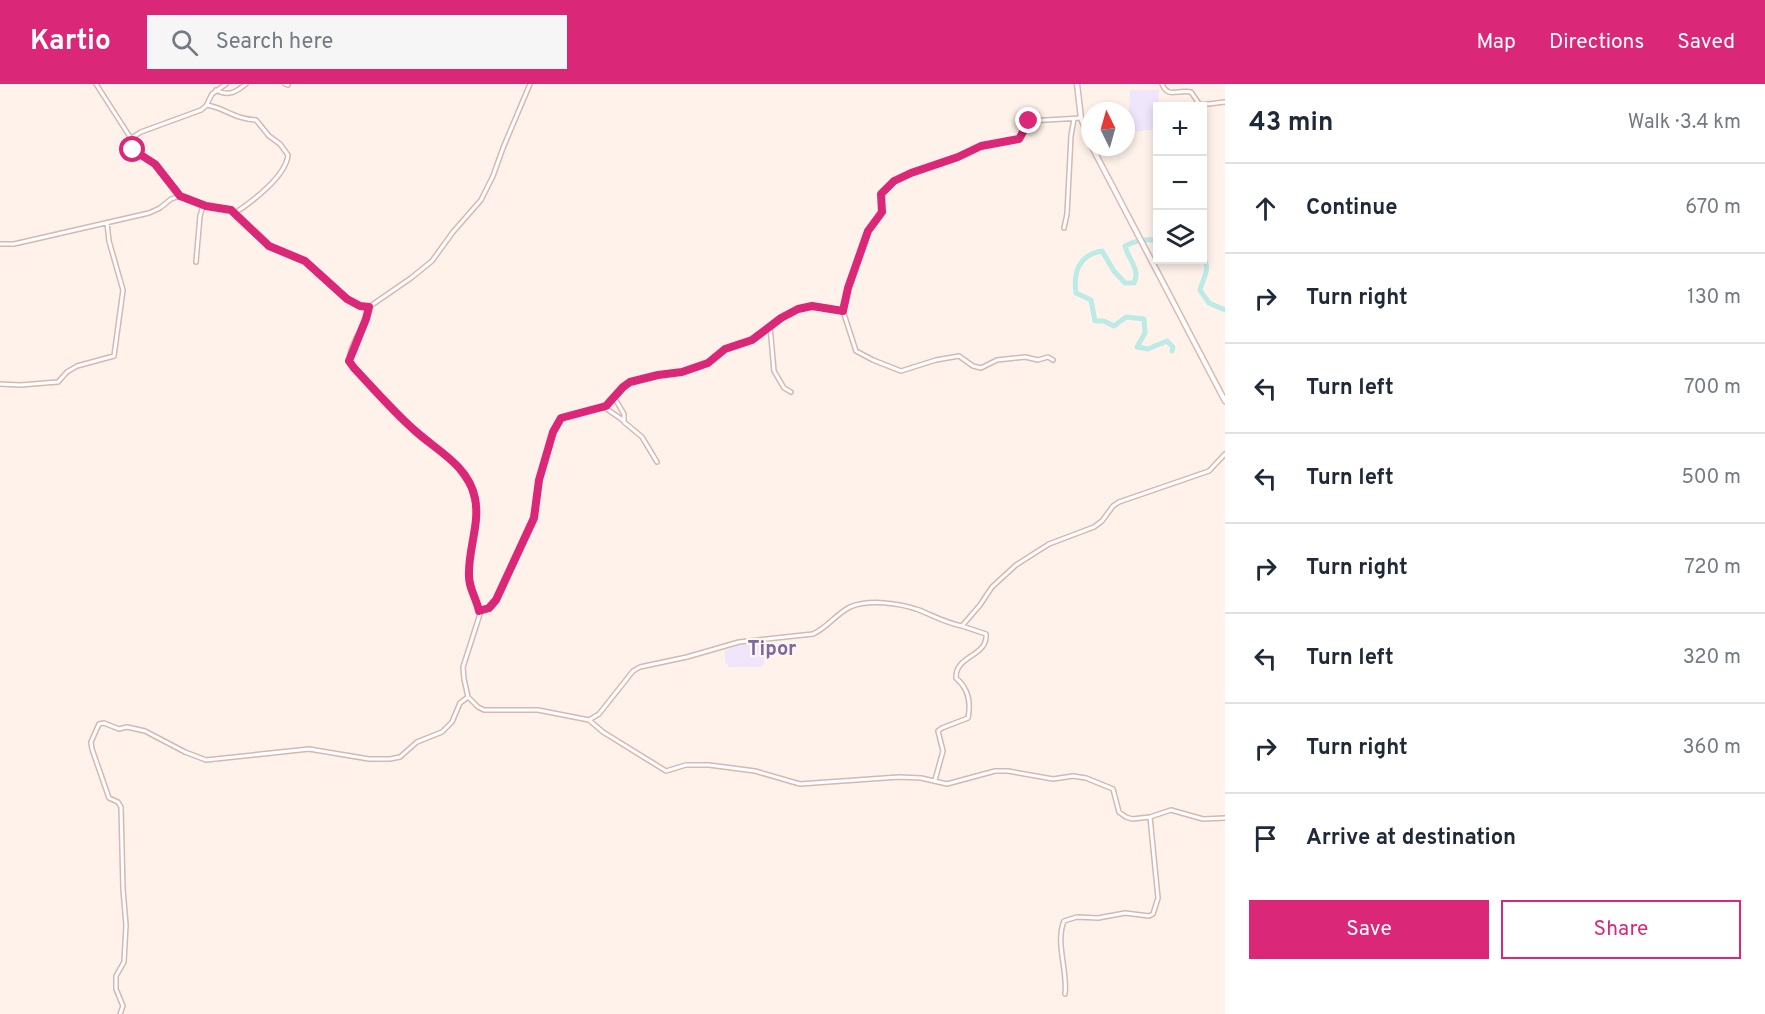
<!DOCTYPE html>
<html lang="en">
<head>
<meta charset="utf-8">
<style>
  body { margin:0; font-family:Overpass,sans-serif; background:#f6f6f7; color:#1f2937 }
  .controls { position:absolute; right:18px; top:18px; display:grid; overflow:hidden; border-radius:0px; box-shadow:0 3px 9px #0003 }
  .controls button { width:54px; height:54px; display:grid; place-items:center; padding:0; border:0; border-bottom:2px solid #e0e1e3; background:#fff; color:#1f2937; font:30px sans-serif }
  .compass { position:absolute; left:1081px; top:18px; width:54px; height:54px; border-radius:50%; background:#fff; box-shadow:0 3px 9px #0003; rotate:355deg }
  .stop { position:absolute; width:18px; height:18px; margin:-14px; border:4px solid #db2777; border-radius:50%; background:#fff }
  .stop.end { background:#db2777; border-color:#fff; box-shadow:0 2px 6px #0008 }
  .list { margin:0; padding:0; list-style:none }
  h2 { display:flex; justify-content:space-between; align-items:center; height:78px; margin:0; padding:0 24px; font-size:26px }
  h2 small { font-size:20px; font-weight:400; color:#747a83 }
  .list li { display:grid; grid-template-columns:39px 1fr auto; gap:18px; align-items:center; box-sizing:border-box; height:90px; padding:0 24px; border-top:2px solid #e0e1e3 }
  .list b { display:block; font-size:22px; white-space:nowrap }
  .list em { font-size:20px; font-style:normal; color:#747a83 }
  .actions { display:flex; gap:12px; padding:18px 24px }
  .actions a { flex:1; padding:14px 0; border:2px solid #db2777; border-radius:0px; text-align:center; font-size:21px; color:#db2777 }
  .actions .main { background:#db2777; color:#fff }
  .icon { flex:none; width:33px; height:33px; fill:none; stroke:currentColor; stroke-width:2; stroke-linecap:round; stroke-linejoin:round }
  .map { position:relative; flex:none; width:1225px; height:930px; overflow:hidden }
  header { display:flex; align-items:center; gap:36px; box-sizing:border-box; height:84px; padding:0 30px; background:#db2777; color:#fff }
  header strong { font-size:28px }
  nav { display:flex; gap:33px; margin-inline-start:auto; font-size:21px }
  .search { width:420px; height:54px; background:#f6f6f7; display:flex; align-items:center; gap:15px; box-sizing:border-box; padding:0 21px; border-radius:0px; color:#747a83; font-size:22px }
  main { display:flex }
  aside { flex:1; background:#fff }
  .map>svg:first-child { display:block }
</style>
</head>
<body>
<header>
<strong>Kartio</strong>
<div class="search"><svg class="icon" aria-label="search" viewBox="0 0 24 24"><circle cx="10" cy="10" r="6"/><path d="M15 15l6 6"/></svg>Search here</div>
<nav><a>Map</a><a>Directions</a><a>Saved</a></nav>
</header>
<main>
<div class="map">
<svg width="1225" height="930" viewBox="0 0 1225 930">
  <rect width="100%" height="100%" fill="#fef2ea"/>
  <path fill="#efe6fb" d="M1130,6H1159L1157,45L1126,49V27H1101V25L1129,26Z
    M760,558L765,559L764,580L760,583H729L725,578V566L740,560Z"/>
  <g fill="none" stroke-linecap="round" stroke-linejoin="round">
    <path stroke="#bceae7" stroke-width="5" d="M1158,157C1146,154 1135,157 1125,162C1128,175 1141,186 1134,199H1125L1114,187L1102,167C1079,171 1073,188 1076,209L1091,216L1095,237H1104L1114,242L1126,233L1144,235L1145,249L1137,263L1148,265L1167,257L1173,263L1172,267
      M1202,173C1212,183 1203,194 1200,206L1209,219L1225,226"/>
    <defs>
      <path id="minor" d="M96,0L132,56
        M285,0L288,1
        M1162,0C1168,15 1178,5 1191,8L1200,21L1225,18
        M216,6C228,13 236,8 246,0
        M207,21C225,24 234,35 256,36L269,52L280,60L288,71C286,92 253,117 235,129
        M180,112L155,80L133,66V53L141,48L201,26L206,22L212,10L226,0
        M1064,144L1067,130L1071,52L1074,35
        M0,160H14L149,129L160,124L171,115L180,112L206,122L231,126L269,162L305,177L347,215L360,222L369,223L411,194L432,177L453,148L481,116L493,92L503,64L530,0
        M196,178L200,132L203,122
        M770,242L774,287L784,304L791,308
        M1053,276L1048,273L1038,276L1025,273L997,276L981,284L973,282L959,272L936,276L901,287L873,276L856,267L843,227V221L868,147L882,128L881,110L894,97L911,89L958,73L981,62L1019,55L1029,37L1081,34
        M0,300L20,301L58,298L67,288L77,282L114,272L123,206L109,157L107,139
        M614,313L624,330V338L642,353L657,378
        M604,323L624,337
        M479,527L489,523L496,516L533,434L539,396L553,348L561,334L606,322L630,298L658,291L682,288L708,279L725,265L752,256L781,234L798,225L811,222L843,227
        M468,613L478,623L484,626H538L589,636L599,630L633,587L640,583L687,573L739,558L813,550C827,544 836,530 850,523C869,515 899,519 919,526C934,532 946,539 962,542L980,521L992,503L1016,481L1049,460L1094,443L1102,437L1113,422L1119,418L1209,387L1225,370
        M589,636L603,648L666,687L686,681H709L755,687L800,700L899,693L921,694L947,700L995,687H1008L1053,695L1073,692L1086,694L1113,705L1119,728L1126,733L1132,735L1150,733L1171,726L1203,735L1225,734
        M935,696L943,667L938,647L942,644L968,634C971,619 969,605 956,594C955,571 988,573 986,550L962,542
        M1065,910C1068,887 1055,859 1064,837L1077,833L1098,834L1125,829L1149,832L1153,830L1158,814L1150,733
        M120,930L123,922L116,905V892L124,878L126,841L123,805L121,723L118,718L109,714L92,665L91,658L99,640L104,639L119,645L127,643L145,647L185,668L206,676L309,665L369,675H390L400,673L417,658L442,648L452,638L460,619L468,613L464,595L463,583L480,530L469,498L470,473L476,441V424L471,403L454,378L413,345L350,279C346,264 367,240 369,223"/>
      <path id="secondary" d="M1077,0L1081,34L1090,58
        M1092,63L1225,317"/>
    </defs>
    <use href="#minor" stroke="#d4b8b1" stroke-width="6"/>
    <use href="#secondary" stroke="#dab9b0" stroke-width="7"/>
    <use href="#minor" stroke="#fff" stroke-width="3"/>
    <use href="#secondary" stroke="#fff" stroke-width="4"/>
  </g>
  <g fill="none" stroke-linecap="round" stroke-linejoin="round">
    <path stroke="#db2777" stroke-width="8" d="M133,66L155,80L180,112L206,122L231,126L269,162L305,177L347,215L360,222L369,223L366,235L349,277L354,284C373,304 391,325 412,344C435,366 468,380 475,414C480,439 469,463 469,488C468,504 476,513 479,527L489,524L496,516L534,434L539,396L553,348L561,334L606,322L623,303L630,298L658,291L682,288L708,279L725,265L752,256L781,234L798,225L812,222L843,227L848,204L868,147L882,128L881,110L894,97L911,89L958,73L981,62L1019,55L1029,37"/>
  </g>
  <g text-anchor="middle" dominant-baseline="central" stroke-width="4.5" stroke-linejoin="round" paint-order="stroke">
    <g font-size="20" font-weight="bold" fill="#80679f" stroke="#fff7f2">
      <text x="772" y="566">Tipor</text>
    </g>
  </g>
</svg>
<div class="controls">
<button>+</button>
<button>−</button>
<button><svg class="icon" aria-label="layers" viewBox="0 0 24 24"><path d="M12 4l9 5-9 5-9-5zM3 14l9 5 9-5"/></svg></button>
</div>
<svg class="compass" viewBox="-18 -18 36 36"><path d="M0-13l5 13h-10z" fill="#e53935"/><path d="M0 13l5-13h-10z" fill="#747a83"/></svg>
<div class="stop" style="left:133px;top:66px"></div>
<div class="stop end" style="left:1029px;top:37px"></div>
</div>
<aside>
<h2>43 min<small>Walk · 3.4 km</small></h2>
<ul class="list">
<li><svg class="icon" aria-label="ahead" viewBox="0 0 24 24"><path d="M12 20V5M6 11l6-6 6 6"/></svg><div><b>Continue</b></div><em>670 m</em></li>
<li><svg class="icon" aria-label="right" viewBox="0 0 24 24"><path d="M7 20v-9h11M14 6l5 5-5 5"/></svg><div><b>Turn right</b></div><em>130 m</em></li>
<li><svg class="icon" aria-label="left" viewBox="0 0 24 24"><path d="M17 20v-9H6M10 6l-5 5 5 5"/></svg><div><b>Turn left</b></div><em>700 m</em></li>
<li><svg class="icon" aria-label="left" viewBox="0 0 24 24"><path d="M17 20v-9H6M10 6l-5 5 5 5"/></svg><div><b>Turn left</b></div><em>500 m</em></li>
<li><svg class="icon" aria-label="right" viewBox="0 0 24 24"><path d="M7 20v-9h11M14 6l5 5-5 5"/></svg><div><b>Turn right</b></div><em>720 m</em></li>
<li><svg class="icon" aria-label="left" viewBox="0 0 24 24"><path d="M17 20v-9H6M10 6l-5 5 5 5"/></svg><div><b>Turn left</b></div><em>320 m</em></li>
<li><svg class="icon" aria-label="right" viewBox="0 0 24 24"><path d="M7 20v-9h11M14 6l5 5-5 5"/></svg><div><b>Turn right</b></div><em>360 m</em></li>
<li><svg class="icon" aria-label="arrive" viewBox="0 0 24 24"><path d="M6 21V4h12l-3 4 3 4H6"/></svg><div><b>Arrive at destination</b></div></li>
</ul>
<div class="actions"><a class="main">Save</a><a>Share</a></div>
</aside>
</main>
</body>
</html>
